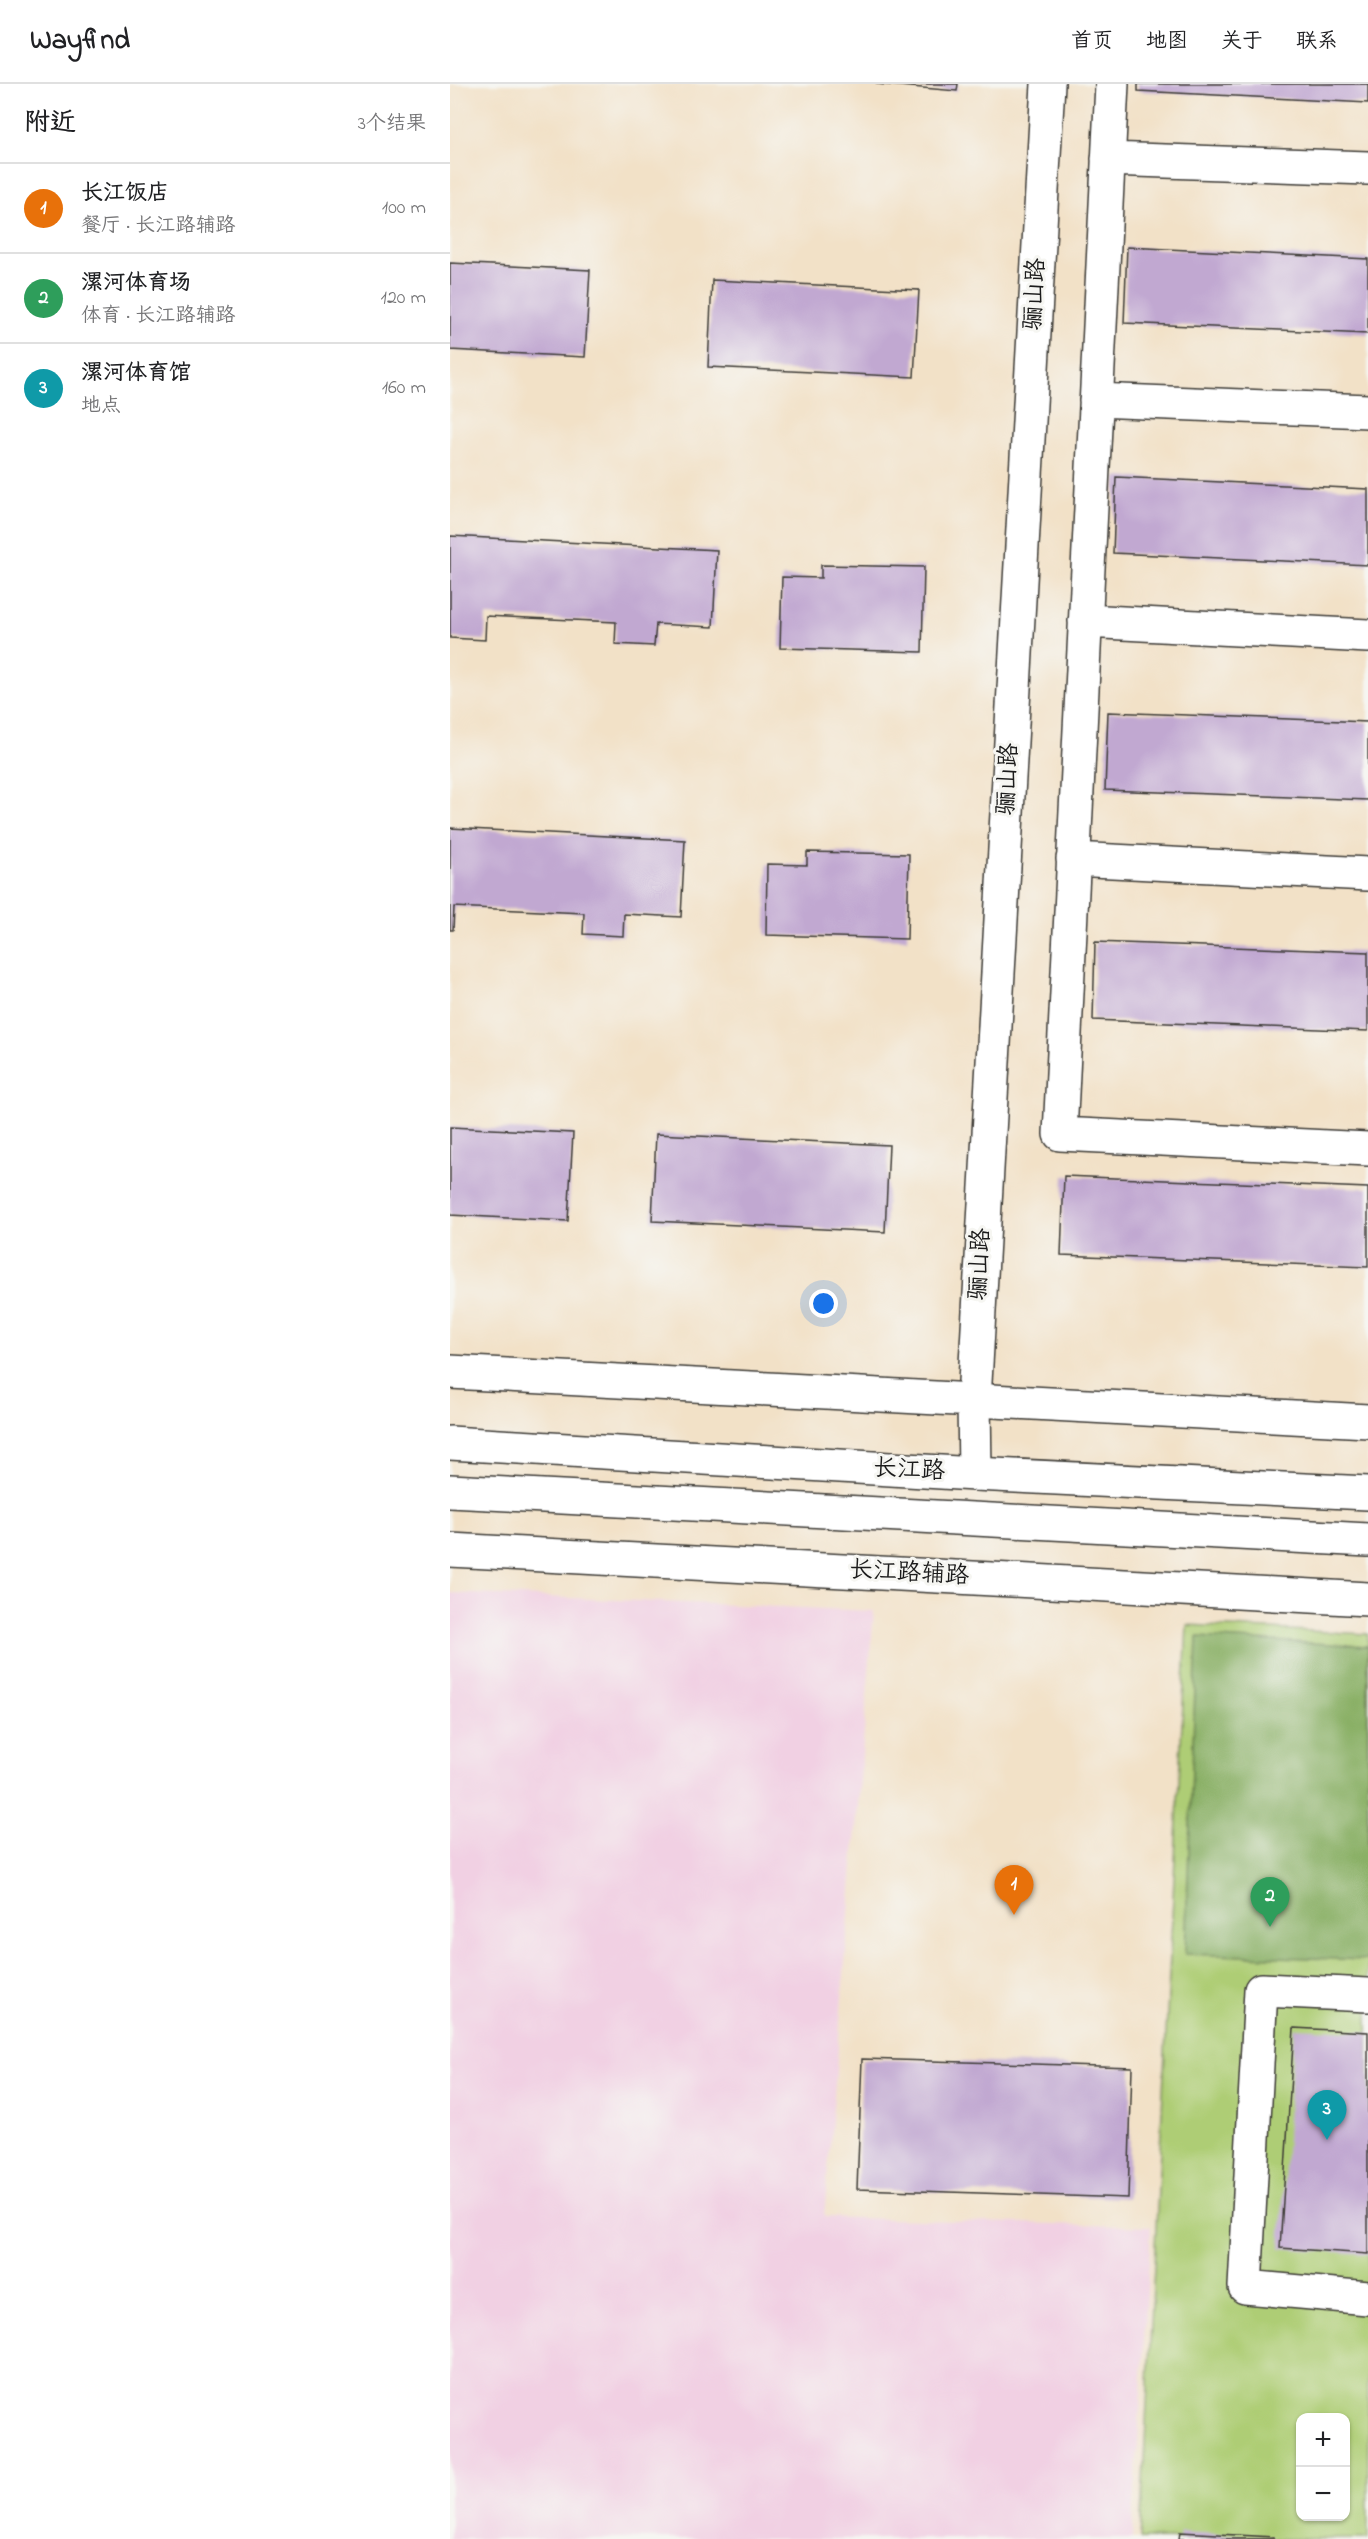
<!DOCTYPE html>
<html lang="zh">
<head>
<meta charset="utf-8">
<style>
  body { margin:0; font-family:"Indie Flower","LXGW WenKai TC",sans-serif; background:#f6f6f6; color:#202124 }
  .controls { position:absolute; right:18px; bottom:18px; display:grid; overflow:hidden; border-radius:12px; box-shadow:0 2px 4px #0004 }
  .controls button { width:54px; height:54px; display:grid; place-items:center; padding:0; border:0; border-bottom:2px solid #e0e0e0; background:#fff; color:#202124; font:30px sans-serif }
  .you { position:absolute; left:374px; top:1220px; width:21px; height:21px; margin:-15px; border:4px solid #fff; border-radius:50%; background:#1a73e8; box-shadow:0 0 0 9px #1a73e833 }
  .badge { display:grid; place-items:center; width:39px; height:39px; border-radius:50%; background:#7c3aed; color:#fff; font-size:20px; font-weight:700 }
  .pin { position:absolute; translate:-50% -50px; filter:drop-shadow(0 2px 3px #0008) }
  .pin::after { content:''; position:absolute; top:32px; width:21px; height:18px; background:inherit; clip-path:polygon(0 0,100% 0,50% 100%) }
  .list { margin:0; padding:0; list-style:none }
  h2 { display:flex; justify-content:space-between; align-items:center; height:78px; margin:0; padding:0 24px; font-size:26px }
  h2 small { font-size:20px; font-weight:400; color:#757577 }
  .list li { display:grid; grid-template-columns:39px 1fr auto; gap:18px; align-items:center; box-sizing:border-box; height:90px; padding:0 24px; border-top:2px solid #e0e0e0 }
  .list b { display:block; font-size:22px; white-space:nowrap }
  .list p { margin:0; font-size:20px; white-space:nowrap; color:#757577 }
  .list em { font-size:20px; font-style:normal; color:#757577 }
  .map { position:relative; flex:none; width:918px; height:2455px; overflow:hidden }
  header { display:flex; align-items:center; gap:36px; box-sizing:border-box; height:84px; padding:0 30px; background:#fff; border-bottom:2px solid #e0e0e0 }
  header strong { font-size:28px }
  nav { display:flex; gap:33px; margin-inline-start:auto; font-size:21px }
  main { display:flex }
  aside { flex:1; background:#fff }
  .map>svg:first-child { display:block }
</style>
</head>
<body>
<header>
<strong>Wayfind</strong>
<nav><a>首页</a><a>地图</a><a>关于</a><a>联系</a></nav>
</header>
<main>
<aside>
<h2>附近<small>3个结果</small></h2>
<ul class="list">
<li><span class="badge" style="background:#e8710a">1</span><div><b>长江饭店</b><p>餐厅 · 长江路辅路</p></div><em>100 m</em></li>
<li><span class="badge" style="background:#2e9e5b">2</span><div><b>漯河体育场</b><p>体育 · 长江路辅路</p></div><em>120 m</em></li>
<li><span class="badge" style="background:#0f9aa8">3</span><div><b>漯河体育馆</b><p>地点</p></div><em>160 m</em></li>
</ul>
</aside>
<div class="map">
<svg width="918" height="2455" viewBox="0 0 918 2455">
  <rect width="100%" height="100%" fill="#f6f6f2"/>
  <filter id="ink" filterUnits="userSpaceOnUse"><feTurbulence type="fractalNoise" baseFrequency=".0167" numOctaves="2"/><feDisplacementMap in="SourceGraphic" scale="12" xChannelSelector="R" yChannelSelector="G"/><feConvolveMatrix kernelMatrix="1 2 1 2 8 2 1 2 1" color-interpolation-filters="sRGB"/></filter>
  <filter id="wash" filterUnits="userSpaceOnUse"><feTurbulence type="fractalNoise" baseFrequency=".008" numOctaves="4" result="noise"/><feDisplacementMap in="SourceGraphic" scale="24" xChannelSelector="R" yChannelSelector="G"/><feGaussianBlur stdDeviation="1.35" result="paint"/><feColorMatrix in="noise" values="0 0 0 0 0 0 0 0 0 0 0 0 0 0 0 0 0 1.4 0 .05"/><feComposite in="paint" operator="in"/></filter>
  <g filter="url(#wash)">
    <rect width="100%" height="100%" fill="#f2e1c7"/>
    <path fill="#f1d0e3" d="M0,1509L424,1527L374,2133L701,2143L682,2455H0Z"/>
    <path fill="#aecd75" stroke="#657448" stroke-width="1.5" fill-rule="evenodd" d="M737,1541L918,1550V2455H690ZM850,2334H896V2432H850Z"/>
    <path fill="#8ab066" stroke="#536641" stroke-width="1.5" d="M747,1553L918,1562V1876L735,1870Z"/>
    <g id="blocks">
      <path fill="#c1a8d1" d="M426,0H508L507,7Z
        M688,0H918V19L688,7Z
        M677,163L918,175V250L674,239Z
        M0,179L140,186L135,273L0,266Z
        M262,196L469,206L464,293L258,283Z
        M666,393L918,405V481L663,469Z
        M0,452L267,466L263,543L206,540L204,562L165,560L166,538L36,532L35,556L0,554Z
        M371,481L474,483L472,568L330,564L332,493L371,494Z
        M658,628L918,638V716L655,706Z
        M0,744L235,756L231,833L174,830L173,852L133,850L134,829L4,823L3,846H0Z
        M357,768L459,770L457,855L316,851L317,780L357,781Z
        M645,858L918,868V947L643,936Z
        M0,1043L123,1049L118,1137L0,1131Z
        M206,1050L439,1061L435,1148L202,1137Z
        M614,1092L918,1104V1183L611,1171Z
        M844,1944L918,1948V2170L830,2164Z
        M412,1975L682,1983L678,2114L407,2105Z
        M730,2448L824,2453V2455H729Z"/>
    </g>
  </g>
  <g filter="url(#ink)">
    <use href="#blocks" fill-opacity="0" stroke="#3c3a36" stroke-width="1.5"/>
    <g fill="none" stroke-linecap="round" stroke-linejoin="round">
      <defs>
        <path id="minor" d="M662,0L610,1050L918,1065
          M658,75L918,84
          M646,316L918,327
          M635,537L918,552
          M623,775L918,790
          M0,1288L918,1337
          M0,1466L918,1515
          M918,1911L811,1906L795,2203L918,2214"/>
        <path id="tertiary" d="M525,1390L524,1316L598,0"/>
        <path id="secondary" d="M0,1359L525,1390L918,1409
          M0,1407L918,1456"/>
      </defs>
      <use href="#minor" stroke="#3c3a36" stroke-width="36"/>
      <use href="#tertiary" stroke="#3c3a36" stroke-width="36"/>
      <use href="#secondary" stroke="#3c3a36" stroke-width="36"/>
      <use href="#minor" stroke="#fff" stroke-width="33"/>
      <use href="#tertiary" stroke="#fff" stroke-width="33"/>
      <use href="#secondary" stroke="#fff" stroke-width="33"/>
    </g>
  </g>
  <g text-anchor="middle" dominant-baseline="central" stroke-width="6" stroke-linejoin="round" paint-order="stroke">
    <g font-size="24" fill="#1c1c1c" stroke="#f6f6f2">
      <text transform="translate(586 210) rotate(-87)">骊山路</text>
      <text transform="translate(559 695) rotate(-87)">骊山路</text>
      <text transform="translate(531 1180) rotate(-87)">骊山路</text>
      <text transform="translate(459 1387) rotate(3)">长江路</text>
      <text transform="translate(459 1490) rotate(3)">长江路辅路</text>
    </g>
  </g>
</svg>
<div class="controls">
<button>+</button>
<button>−</button>
</div>
<div class="you"></div>
<div class="pin badge" style="left:564px;top:1831px;background:#e8710a">1</div>
<div class="pin badge" style="left:820px;top:1843px;background:#2e9e5b">2</div>
<div class="pin badge" style="left:877px;top:2056px;background:#0f9aa8">3</div>
</div>
</main>
</body>
</html>
